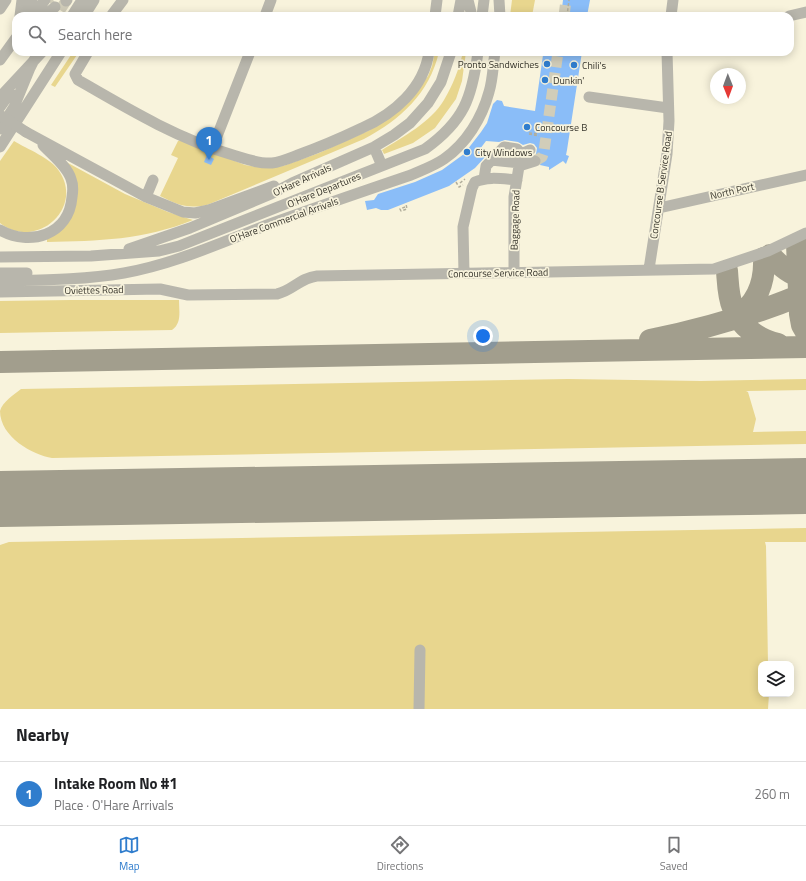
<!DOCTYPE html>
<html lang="en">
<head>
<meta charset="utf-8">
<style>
  body { margin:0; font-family:"Titillium Web",sans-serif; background:#f2f2f2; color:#202124 }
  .controls { position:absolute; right:12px; bottom:12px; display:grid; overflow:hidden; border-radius:8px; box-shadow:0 2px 10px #0003 }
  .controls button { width:36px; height:36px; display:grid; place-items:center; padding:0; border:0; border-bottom:1px solid #e0e0e0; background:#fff; color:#202124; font:20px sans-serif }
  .compass { position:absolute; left:710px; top:68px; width:36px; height:36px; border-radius:50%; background:#fff; box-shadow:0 2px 10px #0003; rotate:179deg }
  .you { position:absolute; left:483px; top:336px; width:14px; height:14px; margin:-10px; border:3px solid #fff; border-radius:50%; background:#1a73e8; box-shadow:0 0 0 6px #1a73e833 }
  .badge { display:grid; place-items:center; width:26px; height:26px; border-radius:50%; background:#307dcd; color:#fff; font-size:13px; font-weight:700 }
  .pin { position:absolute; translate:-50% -33px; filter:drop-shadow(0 1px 2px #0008) }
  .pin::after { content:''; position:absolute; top:21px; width:14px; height:12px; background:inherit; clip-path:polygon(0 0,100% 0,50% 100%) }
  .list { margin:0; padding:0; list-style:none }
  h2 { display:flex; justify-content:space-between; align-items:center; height:52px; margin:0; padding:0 16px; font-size:17px }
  h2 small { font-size:13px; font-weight:400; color:#757577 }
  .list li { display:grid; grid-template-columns:26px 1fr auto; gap:12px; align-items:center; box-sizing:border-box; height:64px; padding:0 16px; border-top:1px solid #e0e0e0 }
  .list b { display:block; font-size:15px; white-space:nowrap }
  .list p { margin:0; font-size:13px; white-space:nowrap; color:#757577 }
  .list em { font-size:13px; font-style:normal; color:#757577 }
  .icon { flex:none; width:22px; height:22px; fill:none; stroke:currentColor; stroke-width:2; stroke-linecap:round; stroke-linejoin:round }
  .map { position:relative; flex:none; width:806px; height:709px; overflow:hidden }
  .search { position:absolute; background:#fff; box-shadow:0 2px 10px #0003; left:12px; right:12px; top:12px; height:44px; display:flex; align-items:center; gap:10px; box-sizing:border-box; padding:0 14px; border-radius:12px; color:#757577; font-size:15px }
  .sheet { height:116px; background:#fff }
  nav { display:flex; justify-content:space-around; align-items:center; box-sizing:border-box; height:56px; border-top:1px solid #e0e0e0; background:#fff; font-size:11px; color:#757577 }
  nav a { display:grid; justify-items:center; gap:2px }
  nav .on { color:#307dcd }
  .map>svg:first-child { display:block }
</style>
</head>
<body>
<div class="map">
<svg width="806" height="709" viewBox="0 0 806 709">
  <rect width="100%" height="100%" fill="#f8f3dc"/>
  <path fill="#e8d68e" d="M512,0H535L532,16H510Z
    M73,52H79L55,87L51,85Z
    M435,52H439C429,94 401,119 364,139L207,205C187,209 178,205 160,196L178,158L171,155L178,141L182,140L245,165L265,168L283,166L319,153L370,130L419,88L428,76L432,66Z
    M463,52H466L462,81L456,99L435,128L413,143L384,154L382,150C403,137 431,122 444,100C453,85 459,69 463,52Z
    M14,141C27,149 51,158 59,171C85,209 35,251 0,223V161Z
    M68,163L125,194L168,212L193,220C144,240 98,241 47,242V238L69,219Z
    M71,300H179C179,311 182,323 172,330L0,333V301Z
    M568,379L701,381L806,379V390L746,391L748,392L756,419L753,432L806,431V444L52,458C33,455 0,437 0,411C2,402 15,394 21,389Z
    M806,528V542H765L766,546L768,664H761V694H769L768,709H0V545L9,542Z"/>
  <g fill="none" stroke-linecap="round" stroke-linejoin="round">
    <path stroke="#a29e8d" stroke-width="22" d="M797,244L800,314L802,325L806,332
      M770,255C781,267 791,275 806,279
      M727,271C728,283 728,297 733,308C741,327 759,340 778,344
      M736,317C757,304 765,282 764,258
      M650,340C704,329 756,314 806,293
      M0,362L806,347
      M0,498L10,499"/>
    <path stroke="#a29e8d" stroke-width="56" d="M0,499L806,486"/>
  </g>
  <path fill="#8abdf8" d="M563,0H590L587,16H561Z
    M555,52H582L567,150L566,155L569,156L566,164L563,161L549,170V167L540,165L542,159L539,156L536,154L537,148L534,144L530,143L523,145L518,142L505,140L499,142L486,141L480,149L487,155L485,157L475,168L449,186L388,210H381L376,208L367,210L365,201L374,200L378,194L415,182L442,170L464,154L481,132L487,123L493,104L497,100L502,101L504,106L535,111L543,55L554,56Z
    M207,155L214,159L211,165L204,162Z"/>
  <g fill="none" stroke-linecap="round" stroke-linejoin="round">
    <path stroke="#d1cdb9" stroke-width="11" stroke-dasharray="11 5.5" stroke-linecap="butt" d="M50,3L53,0
      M60,10L66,1
      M564,16L566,0
      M535,161L542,157L544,151L558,52"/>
    <path stroke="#b2ae9c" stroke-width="1.5" stroke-dasharray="3 2" stroke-linecap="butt" d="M567,16L569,0
      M529,133L539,134
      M529,134L539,136
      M456,182L459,187L463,185
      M460,183L465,179
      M405,207L400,209L401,211L407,209L406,204"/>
    <path stroke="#b8b6ac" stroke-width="11" d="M468,0L471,12L470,16
      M499,0L500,16
      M66,1L67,0
      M0,9L6,0
      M20,16L22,0
      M25,16L32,0
      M33,16L45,0
      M44,16L55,7
      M72,16L82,0
      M84,16L94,0
      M111,16L123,0
      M265,16L271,0
      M435,16L437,0
      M458,16L461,0
      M482,16L484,0
      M671,16L673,0
      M789,16L806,12
      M88,52L75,74L78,80C128,109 178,139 233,155C246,159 259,164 272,163C281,162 290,158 298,155C320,147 341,138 362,128C394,114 424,88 429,52
      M0,60L16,38
      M0,97L42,52
      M589,97L668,108
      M0,107L10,93
      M0,129L14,107L30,68L34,60
      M26,132L146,197L183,212L195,213L209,210L274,186
      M0,147L61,52
      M374,147L382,166
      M212,149L250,52
      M491,160L520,163
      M519,166L535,161
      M484,179L486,166L504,147L517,149L521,154
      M146,197L153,180
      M659,208L806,175
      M0,230C30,247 69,235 72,197C73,191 73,184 71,179C67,166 52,155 43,145
      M129,249L190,228L271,194L292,183L374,147L394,135L410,123L428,103L441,82L451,52
      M0,257L91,256L159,251L179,246L425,149C464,121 472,98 478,52
      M649,269L667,154L669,121L667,52
      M514,272V197L521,154L530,150
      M0,273H27
      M464,273L463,227L472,188L475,182C488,176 503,179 517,180
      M0,281C42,280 83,280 124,273C175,264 222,242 270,224C317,207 364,191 411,175C422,170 434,166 444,159C466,144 482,118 489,92C493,79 493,65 495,52
      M0,292L160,289L188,295L277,294C292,291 300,278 317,276L714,269L768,251L806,233
      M419,709L420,650"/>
    <path stroke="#b8b6ac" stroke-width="11" d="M0,115L26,132"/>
  </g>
  <g fill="#307dcd" stroke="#f8f3dc" stroke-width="1.5">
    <circle cx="547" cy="64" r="4"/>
    <circle cx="574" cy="65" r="4"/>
    <circle cx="545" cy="80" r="4"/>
    <circle cx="527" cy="127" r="4"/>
    <circle cx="467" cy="152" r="4"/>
  </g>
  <g text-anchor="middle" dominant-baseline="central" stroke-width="3.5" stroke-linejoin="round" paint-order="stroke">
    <g font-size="10" fill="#36342b" stroke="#f8f3dc" text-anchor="start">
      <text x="539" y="64" text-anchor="end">Pronto Sandwiches</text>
      <text x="582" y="65">Chili's</text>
      <text x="553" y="80">Dunkin'</text>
      <text x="535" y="127">Concourse B</text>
      <text x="475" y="152">City Windows</text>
    </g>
    <g font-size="10" fill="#36342b" stroke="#f8f3dc">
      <text transform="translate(302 180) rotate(-25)">O'Hare Arrivals</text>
      <text transform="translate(661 185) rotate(-82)">Concourse B Service Road</text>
      <text transform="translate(324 190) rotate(-22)">O'Hare Departures</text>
      <text transform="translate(732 191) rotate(-13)">North Port</text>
      <text transform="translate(284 220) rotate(-20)">O'Hare Commercial Arrivals</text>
      <text transform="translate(515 220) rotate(-88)">Baggage Road</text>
      <text transform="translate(498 273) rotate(-1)">Concourse Service Road</text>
      <text transform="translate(94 290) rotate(-1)">Oviettes Road</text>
    </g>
  </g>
</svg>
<div class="controls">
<button><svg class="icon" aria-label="layers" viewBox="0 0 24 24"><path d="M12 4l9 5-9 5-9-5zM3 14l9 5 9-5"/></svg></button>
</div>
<svg class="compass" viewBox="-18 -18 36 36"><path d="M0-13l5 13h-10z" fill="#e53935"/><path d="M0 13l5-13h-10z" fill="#757577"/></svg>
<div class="you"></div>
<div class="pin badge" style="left:209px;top:160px">1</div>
<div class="search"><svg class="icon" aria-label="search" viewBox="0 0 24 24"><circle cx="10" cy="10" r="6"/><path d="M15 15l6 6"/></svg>Search here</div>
</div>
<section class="sheet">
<h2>Nearby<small></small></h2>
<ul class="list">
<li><span class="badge">1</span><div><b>Intake Room No #1</b><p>Place · O'Hare Arrivals</p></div><em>260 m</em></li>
</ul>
</section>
<nav>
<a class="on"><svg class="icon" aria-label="map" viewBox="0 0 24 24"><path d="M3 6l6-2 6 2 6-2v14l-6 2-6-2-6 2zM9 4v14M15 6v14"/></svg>Map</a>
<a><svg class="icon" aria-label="directions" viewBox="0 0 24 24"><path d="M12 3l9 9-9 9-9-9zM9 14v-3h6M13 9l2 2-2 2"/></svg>Directions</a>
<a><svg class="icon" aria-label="saved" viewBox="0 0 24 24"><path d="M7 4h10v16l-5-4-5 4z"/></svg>Saved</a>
</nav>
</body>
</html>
